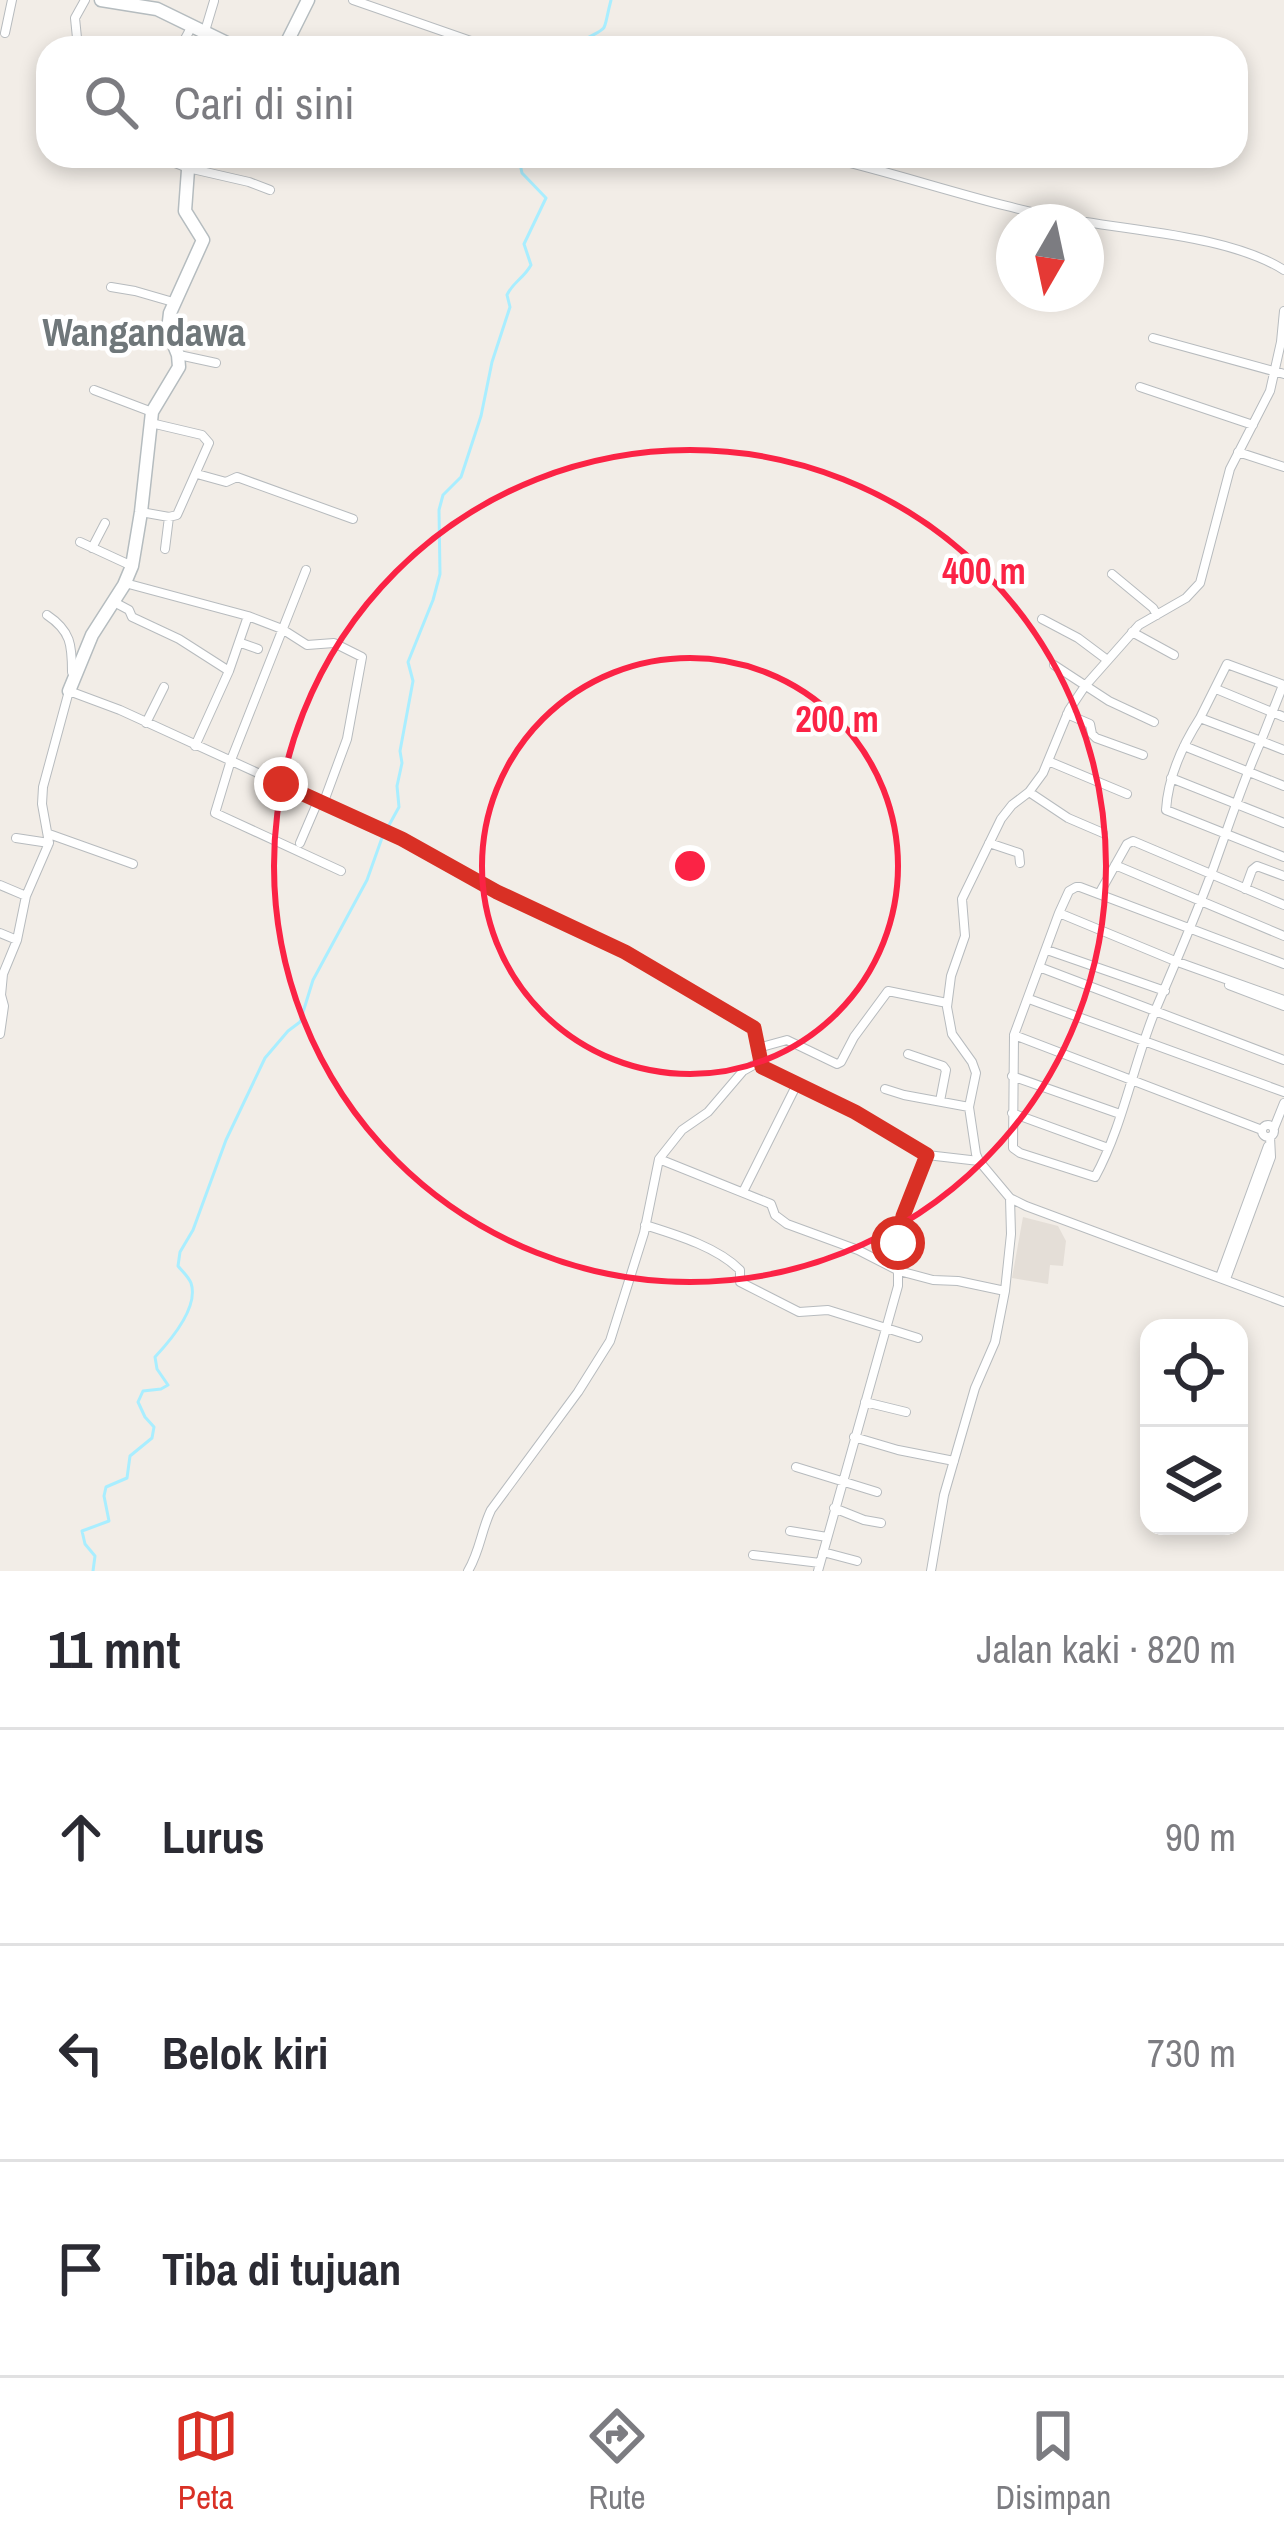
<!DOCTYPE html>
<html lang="id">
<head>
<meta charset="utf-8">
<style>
  body { margin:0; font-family:"Archivo Narrow",sans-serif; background:#f2f2f3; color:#2b2b33 }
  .controls { position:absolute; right:36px; bottom:36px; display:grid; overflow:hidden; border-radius:24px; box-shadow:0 6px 18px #0003 }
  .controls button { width:108px; height:108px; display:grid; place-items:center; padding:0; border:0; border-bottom:3px solid #e1e1e2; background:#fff; color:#2b2b33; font:60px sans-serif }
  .compass { position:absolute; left:996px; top:204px; width:108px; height:108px; border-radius:50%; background:#fff; box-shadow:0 6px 18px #0003; rotate:189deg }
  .stop { position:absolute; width:36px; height:36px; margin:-27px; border:9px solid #d93025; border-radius:50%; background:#fff }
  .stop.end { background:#d93025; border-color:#fff; box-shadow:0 3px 12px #0008 }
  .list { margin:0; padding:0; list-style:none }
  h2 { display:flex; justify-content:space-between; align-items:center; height:156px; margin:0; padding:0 48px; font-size:51px }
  h2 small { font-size:39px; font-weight:400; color:#7c7c81 }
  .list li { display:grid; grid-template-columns:78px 1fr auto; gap:36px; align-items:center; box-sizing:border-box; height:216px; padding:0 48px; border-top:3px solid #e1e1e2 }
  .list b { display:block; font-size:45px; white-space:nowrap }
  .list em { font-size:39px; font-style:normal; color:#7c7c81 }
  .icon { flex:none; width:66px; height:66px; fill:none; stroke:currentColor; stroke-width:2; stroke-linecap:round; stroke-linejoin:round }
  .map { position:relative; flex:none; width:1284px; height:1571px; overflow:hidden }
  .search { position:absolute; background:#fff; box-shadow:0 6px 18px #0003; left:36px; right:36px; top:36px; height:132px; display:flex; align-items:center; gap:30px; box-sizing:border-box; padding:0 42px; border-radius:36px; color:#7c7c81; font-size:45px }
  .sheet { height:804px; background:#fff }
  nav { display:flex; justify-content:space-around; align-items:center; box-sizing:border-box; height:168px; border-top:3px solid #e1e1e2; background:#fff; font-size:33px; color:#7c7c81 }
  nav a { display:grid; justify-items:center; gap:6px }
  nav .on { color:#d93025 }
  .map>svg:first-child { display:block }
</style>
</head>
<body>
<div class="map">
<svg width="1284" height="1571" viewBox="0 0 1284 1571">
  <rect width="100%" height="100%" fill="#f2ede7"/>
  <path fill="#e4ded7" d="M1023,1217L1058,1226L1066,1241L1063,1266L1050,1265L1048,1284L1012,1278Z"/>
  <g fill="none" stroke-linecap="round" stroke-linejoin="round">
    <path stroke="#a9eeff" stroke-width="3" d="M576,48L577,44C612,23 601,38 611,0
      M388,827L399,807L397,786L402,763L400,751L413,681L408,662L433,600L440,574L439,510L443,495L461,477L481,416L492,362L510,307L507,295C513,282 524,278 531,265L524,244L546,198L522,173L520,164L530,156
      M93,1571L95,1556L85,1544L82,1531L109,1521L104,1496L106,1487L127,1478L130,1456L152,1438L154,1427L145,1417L138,1402L143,1391L161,1389L168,1385L157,1369L155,1357C170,1341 199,1307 191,1283C188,1276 182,1271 178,1266L180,1252L193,1230L226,1140L265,1058L288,1031L300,1022L313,980L367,880L383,835"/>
    <defs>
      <path id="street" d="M353,0L491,48
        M205,31L214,1
        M5,33L12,0
        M78,48L75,18L85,0
        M180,48L192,26
        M157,156L188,168L249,182L270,190
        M822,156C910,176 994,208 1083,222
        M1086,222C1146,232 1233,238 1284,270
        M111,287L135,291L173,302
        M1284,311L1281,342L1270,391L1230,469L1200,583L1186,598L1139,625L1085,686L1069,710L1043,773L1029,792L1012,805L1001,819L962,899L965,936L951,976L947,1007L952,1034L972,1062L976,1073L969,1107L976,1154L979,1161L1010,1198L1026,1206L1284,1302
        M1153,338L1284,374
        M179,355L216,363
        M1140,387L1253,425
        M94,390L152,412
        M1238,452L1284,467
        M197,474L226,482L237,477L353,519
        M141,512L169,517L177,515L209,443L202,435L151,423
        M80,542L132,566
        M92,548L105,523
        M165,549L169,517
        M306,570L231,760L215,813L341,871
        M1112,574L1153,608L1157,615
        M125,583L248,616L282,629L307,645L334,643L362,657L347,739L323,804
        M114,602L129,610L132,617L179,639L229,671
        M47,615C71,631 72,645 72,672
        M1042,619L1078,638L1106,659
        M1132,632L1174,655
        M241,643L258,649
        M1054,665L1109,701L1154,722
        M1283,685L1261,741L1284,750
        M1216,689L1284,717
        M1067,714L1090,724L1092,734L1096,738L1143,755
        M1200,718L1227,664L1284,685
        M146,723L164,687
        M195,746L229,671L248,616
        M1184,746L1284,786
        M1048,761L1127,794
        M1171,778L1284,823
        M1029,792L1068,818L1103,833
        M49,834L133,864
        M16,838L49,843
        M300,843L318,801
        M989,843L1019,853L1020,863
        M1115,865L1284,936
        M0,885L26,896
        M1245,889L1252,870L1257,866L1284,876
        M1099,894L1127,844L1133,841L1284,905
        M1059,913L1014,1035L1262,1130
        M0,933L17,940
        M1047,950L1165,991
        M1284,964L1080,887H1076L1069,891L1059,913L1175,961L1284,1000
        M1039,967L1284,1060
        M1229,985L1284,1006
        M1029,999L1284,1092
        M0,1034L4,1006L1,995L3,974L17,940L26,896L49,843L42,804L43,787L69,691L120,710L402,839L524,905L625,952L751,1026C762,1038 754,1057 765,1069L855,1112L927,1155L979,1161
        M1014,1035L1013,1148L1020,1153L1095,1177C1123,1126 1133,1065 1155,1011C1177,959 1200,907 1218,855C1232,816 1244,779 1261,741L1200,718C1182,746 1168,778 1166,810L1284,857
        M758,1048L787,1040L837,1064L841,1062L854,1037L888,991L947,1003
        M908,1054L943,1066L946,1070L940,1101
        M1012,1076L1120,1114
        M885,1089L904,1095L969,1107
        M1012,1113L1108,1148
        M1262 1131a6 6 0 1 1 12 0a6 6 0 1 1-12 0Z
        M1274,1128L1284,1103
        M659,1159L771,1204L775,1215L787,1224L858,1250L899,1271L933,1280L958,1281L1005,1291
        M743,1192L797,1084
        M645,1225C677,1235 717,1247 740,1270V1282L799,1312L828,1310L918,1338
        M1220,1277L1268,1146
        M1226,1279L1271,1157L1270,1137
        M865,1402L906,1412
        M854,1437L898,1450L954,1461
        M796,1467L877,1492
        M834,1508L864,1520L881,1523
        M790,1531L827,1537
        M823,1552L857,1561
        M753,1555L820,1563
        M468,1571C480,1551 481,1531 491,1510L578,1392L610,1341L644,1233L659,1159L682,1130L708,1112L743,1071L759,1062
        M818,1571L898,1286V1243L903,1216L927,1155
        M931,1571L944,1495L975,1388L995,1342L1005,1291L1011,1234L1010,1198"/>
      <path id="secondary" d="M101,0L157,9L237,48
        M284,48L308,0
        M69,691L92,635L124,585L132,566L141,512L152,412L179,367L178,355L168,330L170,313L203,240L185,211L189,156"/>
    </defs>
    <use href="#street" stroke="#b7bbbe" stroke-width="10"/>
    <use href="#secondary" stroke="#b5bcbf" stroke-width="15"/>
    <use href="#street" stroke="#fff" stroke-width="8"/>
    <use href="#secondary" stroke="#fff" stroke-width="12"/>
  </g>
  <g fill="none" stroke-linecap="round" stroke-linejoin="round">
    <path stroke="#d93025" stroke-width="15" d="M281,784L402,839L497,892L625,952L754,1028L762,1067L855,1112L927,1155L903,1216L898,1243"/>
  </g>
  <g fill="none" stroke="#fb2345" stroke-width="6">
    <circle cx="690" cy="866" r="208"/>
    <circle cx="690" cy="866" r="416"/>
  </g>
  <g text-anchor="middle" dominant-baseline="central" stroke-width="9" stroke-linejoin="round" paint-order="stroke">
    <g font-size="39" font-weight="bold" fill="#6f777a" stroke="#fff">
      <text x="144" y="332">Wangandawa</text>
    </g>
  </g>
  <circle cx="690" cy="866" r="18" fill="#fb2345" stroke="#fff" stroke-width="6"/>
  <g font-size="36" text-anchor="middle" font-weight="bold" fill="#fb2345" stroke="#fff" stroke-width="9" stroke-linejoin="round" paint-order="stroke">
    <text x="984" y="584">400 m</text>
    <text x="837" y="732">200 m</text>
  </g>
</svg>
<div class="controls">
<button><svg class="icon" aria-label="locate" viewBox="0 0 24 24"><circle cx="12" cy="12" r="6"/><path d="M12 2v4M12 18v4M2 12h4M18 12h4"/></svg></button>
<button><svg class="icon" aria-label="layers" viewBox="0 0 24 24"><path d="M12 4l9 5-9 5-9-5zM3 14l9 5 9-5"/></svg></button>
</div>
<svg class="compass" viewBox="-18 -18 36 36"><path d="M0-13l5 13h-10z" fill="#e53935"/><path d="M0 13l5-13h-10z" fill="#7c7c81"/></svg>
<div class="stop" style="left:898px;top:1243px"></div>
<div class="stop end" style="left:281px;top:784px"></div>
<div class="search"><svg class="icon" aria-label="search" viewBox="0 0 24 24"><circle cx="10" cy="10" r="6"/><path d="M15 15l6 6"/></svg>Cari di sini</div>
</div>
<section class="sheet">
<h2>11 mnt<small>Jalan kaki · 820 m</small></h2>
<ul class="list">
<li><svg class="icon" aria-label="ahead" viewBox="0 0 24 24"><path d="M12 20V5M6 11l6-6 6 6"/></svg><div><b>Lurus</b></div><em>90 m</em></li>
<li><svg class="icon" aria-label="left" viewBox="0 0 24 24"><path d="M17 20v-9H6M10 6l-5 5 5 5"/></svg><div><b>Belok kiri</b></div><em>730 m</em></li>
<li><svg class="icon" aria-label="arrive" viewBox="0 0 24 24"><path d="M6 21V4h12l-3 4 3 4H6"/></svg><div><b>Tiba di tujuan</b></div></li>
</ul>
</section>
<nav>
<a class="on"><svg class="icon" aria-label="map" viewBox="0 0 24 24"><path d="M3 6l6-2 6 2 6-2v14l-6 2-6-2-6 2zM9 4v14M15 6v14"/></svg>Peta</a>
<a><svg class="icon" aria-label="directions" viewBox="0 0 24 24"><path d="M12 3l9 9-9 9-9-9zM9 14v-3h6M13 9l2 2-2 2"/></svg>Rute</a>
<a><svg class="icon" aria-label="saved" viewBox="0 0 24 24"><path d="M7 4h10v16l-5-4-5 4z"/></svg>Disimpan</a>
</nav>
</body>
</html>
